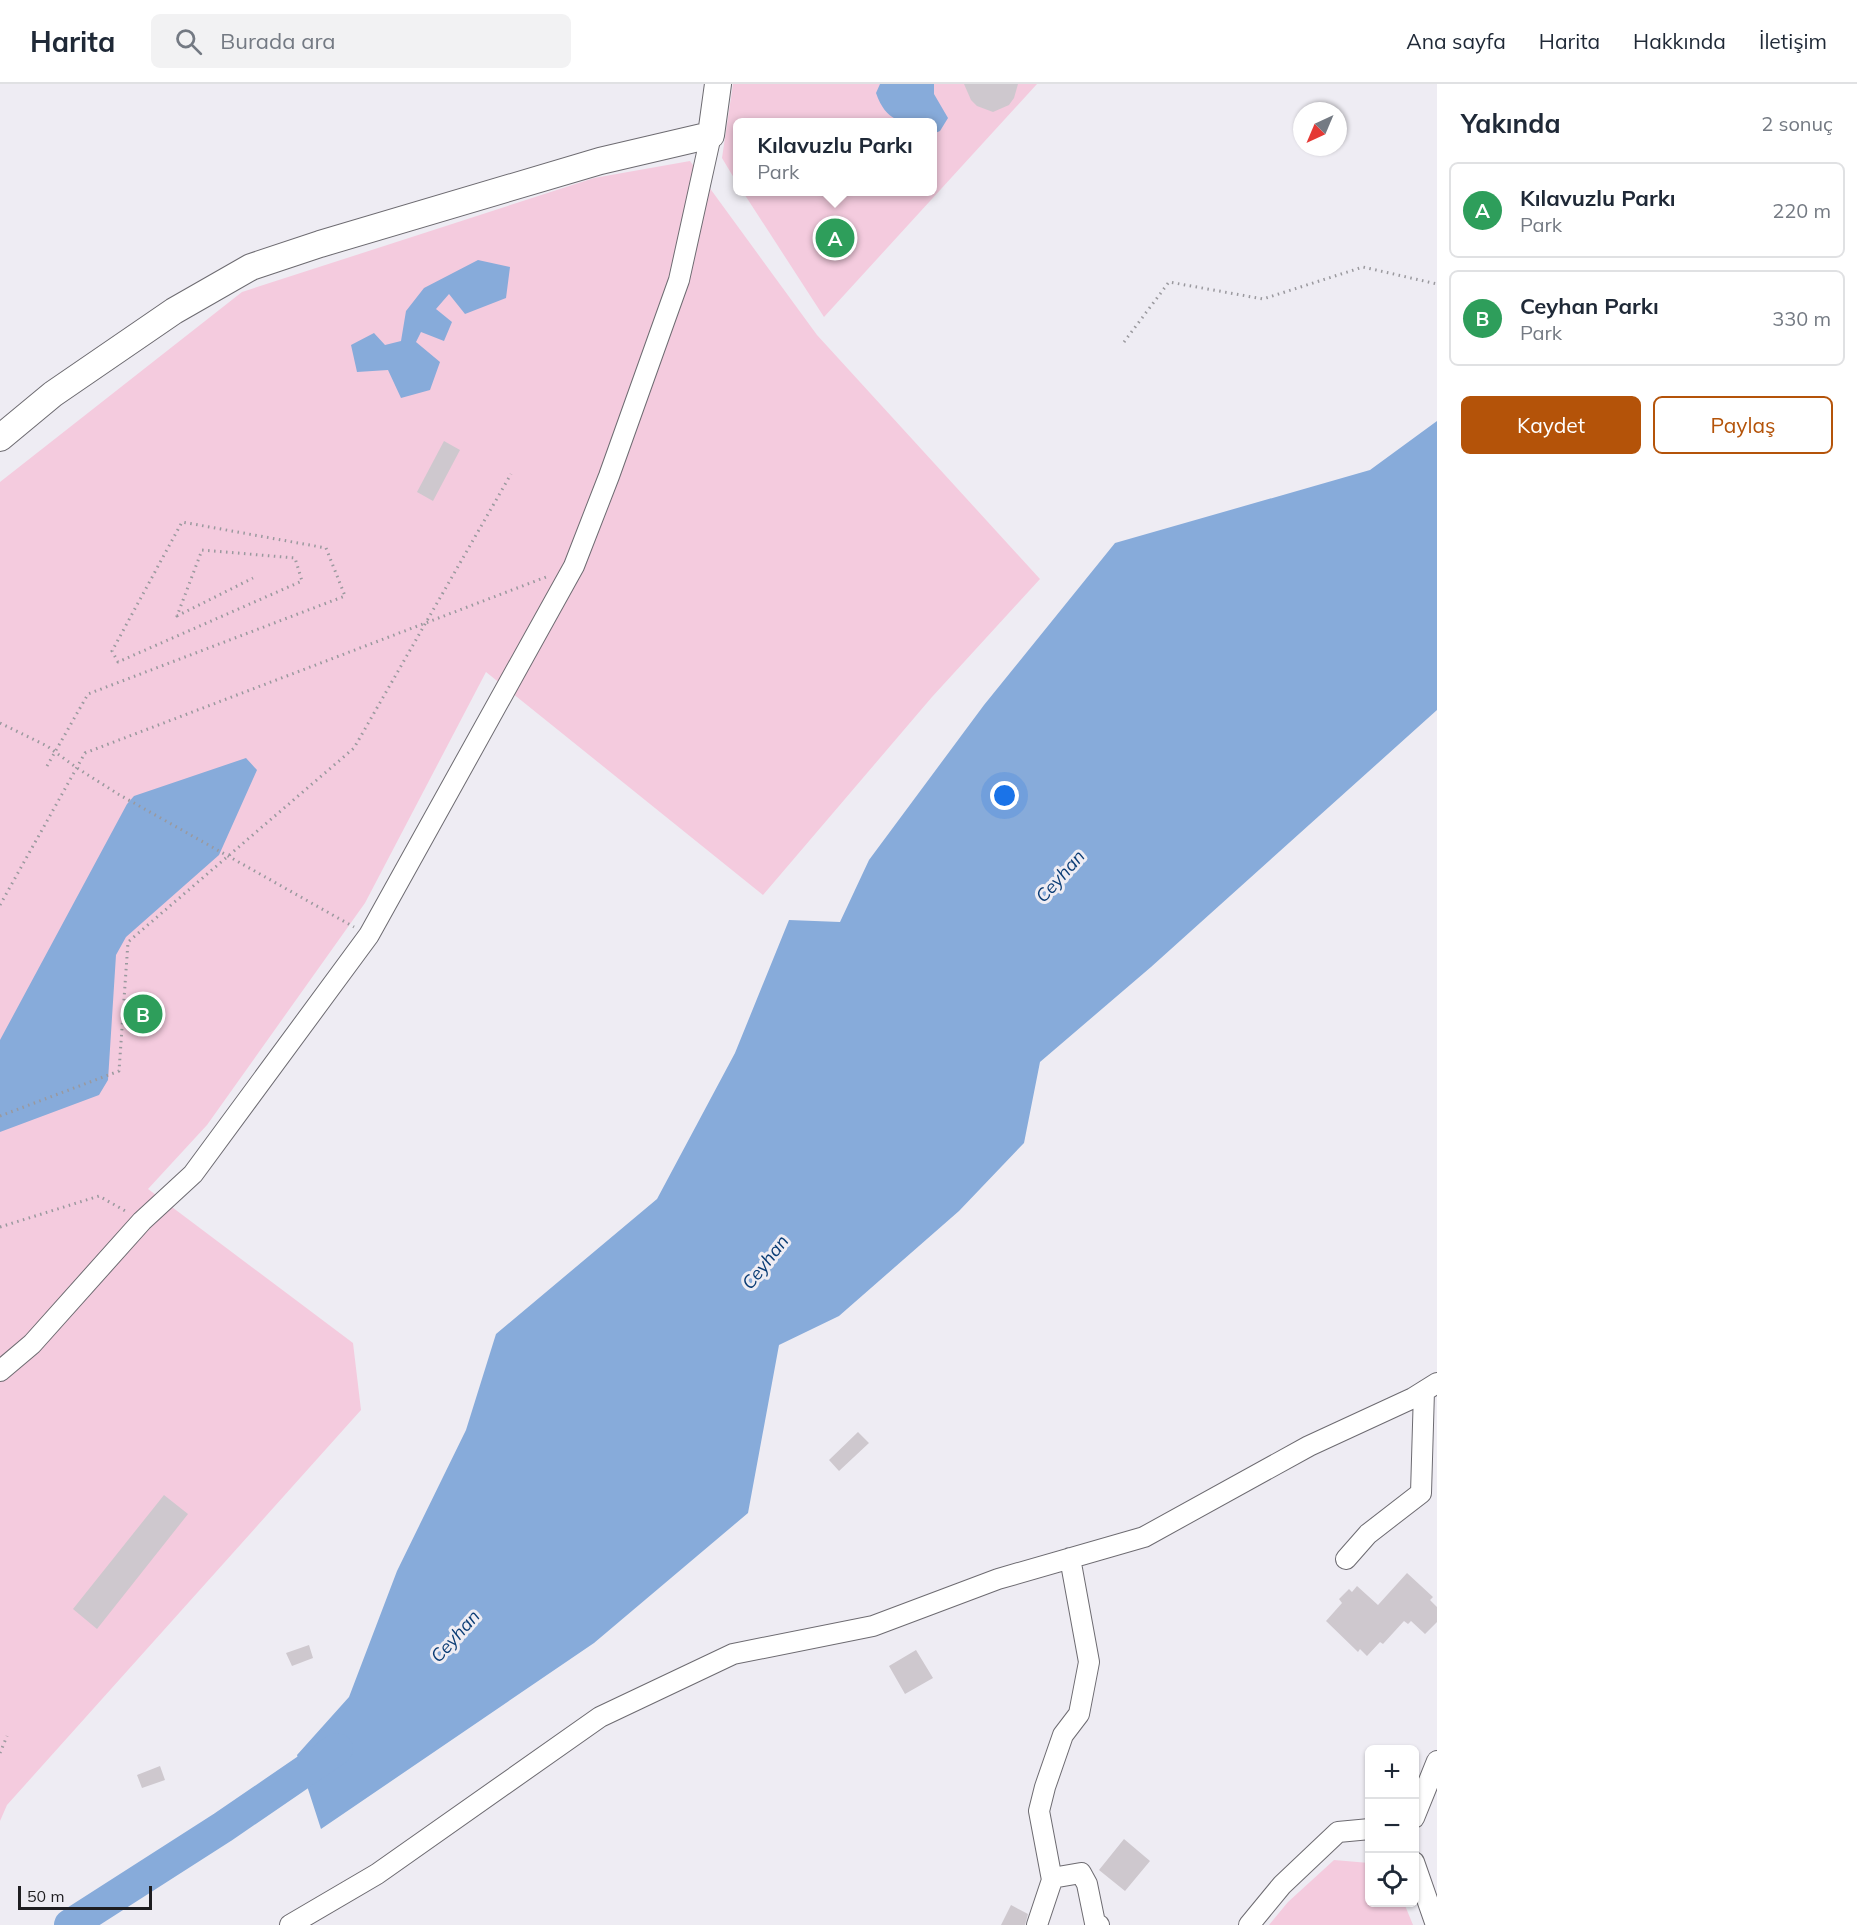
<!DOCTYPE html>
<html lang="tr">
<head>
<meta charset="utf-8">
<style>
  body { margin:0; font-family:Mulish,sans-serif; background:#f2f2f3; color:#1f2937 }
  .controls { position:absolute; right:18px; bottom:18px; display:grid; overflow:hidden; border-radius:9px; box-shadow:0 2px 4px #0004 }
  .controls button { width:54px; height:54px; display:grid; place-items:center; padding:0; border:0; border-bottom:2px solid #e0e1e3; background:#fff; color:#1f2937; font:30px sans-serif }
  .compass { position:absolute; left:1293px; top:18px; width:54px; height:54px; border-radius:50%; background:#fff; box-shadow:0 2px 4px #0004; rotate:224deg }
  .scale { position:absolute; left:18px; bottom:15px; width:134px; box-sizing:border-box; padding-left:6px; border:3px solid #1e1d20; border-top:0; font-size:16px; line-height:21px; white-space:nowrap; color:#1e1d20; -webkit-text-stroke:4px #eeecf3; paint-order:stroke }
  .you { position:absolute; left:1005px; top:712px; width:21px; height:21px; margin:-15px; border:4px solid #fff; border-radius:50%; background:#1a73e8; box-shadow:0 0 0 9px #1a73e833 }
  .badge { display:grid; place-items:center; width:39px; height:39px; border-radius:50%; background:#b45309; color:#fff; font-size:20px; font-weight:700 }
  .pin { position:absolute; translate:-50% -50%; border:3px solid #fff; box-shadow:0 2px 6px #0006 }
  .popup { position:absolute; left:733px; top:34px; width:204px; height:78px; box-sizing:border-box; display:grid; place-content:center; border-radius:9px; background:#fff; filter:drop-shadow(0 2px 4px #0005); font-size:20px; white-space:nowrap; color:#747a83 }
  .popup b { font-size:22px; color:#1f2937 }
  .popup::after { content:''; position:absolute; left:50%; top:100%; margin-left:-12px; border:12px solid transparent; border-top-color:#fff }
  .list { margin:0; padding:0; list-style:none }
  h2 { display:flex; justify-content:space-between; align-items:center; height:78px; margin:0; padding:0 24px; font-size:26px }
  h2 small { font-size:20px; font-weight:400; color:#747a83 }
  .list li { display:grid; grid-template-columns:39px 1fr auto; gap:18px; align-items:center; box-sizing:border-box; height:96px; margin:0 12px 12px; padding:0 12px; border:2px solid #e0e1e3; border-radius:9px }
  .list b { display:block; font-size:22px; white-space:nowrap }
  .list p { margin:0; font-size:20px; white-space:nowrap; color:#747a83 }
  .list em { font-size:20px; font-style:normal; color:#747a83 }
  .actions { display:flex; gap:12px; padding:18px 24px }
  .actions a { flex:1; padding:14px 0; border:2px solid #b45309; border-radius:9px; text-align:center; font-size:21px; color:#b45309 }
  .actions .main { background:#b45309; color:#fff }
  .icon { flex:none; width:33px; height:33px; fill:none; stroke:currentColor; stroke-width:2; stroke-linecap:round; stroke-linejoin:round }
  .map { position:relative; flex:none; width:1437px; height:1841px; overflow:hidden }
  header { display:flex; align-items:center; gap:36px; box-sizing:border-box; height:84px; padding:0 30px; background:#fff; border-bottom:2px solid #e0e1e3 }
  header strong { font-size:28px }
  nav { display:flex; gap:33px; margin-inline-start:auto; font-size:21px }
  .search { width:420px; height:54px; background:#f2f2f3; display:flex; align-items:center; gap:15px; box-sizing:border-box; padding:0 21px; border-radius:9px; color:#747a83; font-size:22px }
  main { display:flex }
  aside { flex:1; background:#fff }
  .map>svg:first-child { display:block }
</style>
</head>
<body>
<header>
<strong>Harita</strong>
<div class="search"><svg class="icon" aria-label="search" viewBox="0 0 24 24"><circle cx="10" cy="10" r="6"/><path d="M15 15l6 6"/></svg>Burada ara</div>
<nav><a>Ana sayfa</a><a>Harita</a><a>Hakkında</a><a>İletişim</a></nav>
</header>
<main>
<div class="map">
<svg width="1437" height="1841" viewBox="0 0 1437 1841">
  <rect width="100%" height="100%" fill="#eeecf3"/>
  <path fill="#f4cbde" d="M733,0H1037L824,233L743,108H932V39H738L737,99L722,74Z
    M690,77L817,251L1040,495L932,613L763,811L486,588L365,819L207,1041L148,1105L353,1259L361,1326L7,1721L0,1737V398L242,208L594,94Z
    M1334,1776L1369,1779L1370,1818L1404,1819L1413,1841H1269L1288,1818Z"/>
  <path fill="#87abda" d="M880,0H934V10L948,34L940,47L933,50L932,39C903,39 887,40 876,9Z
    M478,176L510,183L506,214L465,230L449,210L436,225L452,238L444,257L421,248L416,258L440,278L430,306L401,314L388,286L357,288L351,261L374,249L385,261L401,257L406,227L424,204Z
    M1437,337V626L1151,883L1040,978L1024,1059L959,1127L839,1232L779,1261L748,1429L594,1559L321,1745L297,1671L349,1613L397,1487L466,1346L496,1250L657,1115L735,969L789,836L840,838L869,776L984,621L1115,459L1370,386Z
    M246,674L257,686L219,771L126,853L116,871L108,996L99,1011L0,1048V956L127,720L134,712Z"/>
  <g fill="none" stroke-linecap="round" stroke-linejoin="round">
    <path stroke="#87abda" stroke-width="32" d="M70,1841L223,1743L337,1665"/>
  </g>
  <path fill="#cec8ce" d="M964,0H1018L1014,14L1009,21L993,28L977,22L971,16Z
    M444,357L460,366L433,417L417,408Z
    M858,1348L869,1359L839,1387L829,1376Z
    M164,1411L188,1430L97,1545L73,1525Z
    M1407,1489L1433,1513L1430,1516L1437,1523V1538L1425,1550L1411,1537L1408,1540L1404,1537L1383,1560L1380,1558L1367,1572L1360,1565L1358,1568L1326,1537L1342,1519L1339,1515L1349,1505L1352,1508L1357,1502L1378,1521Z
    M309,1561L313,1574L292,1582L286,1569Z
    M916,1566L933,1594L905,1610L889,1582Z
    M160,1682L165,1696L142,1704L137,1691Z
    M1124,1755L1150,1777L1125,1807L1099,1786Z
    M1011,1821L1028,1830L1025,1841H1001Z"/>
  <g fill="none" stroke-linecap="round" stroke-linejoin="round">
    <defs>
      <path id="minor" d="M0,1287L32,1260L142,1137L193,1090L369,851L574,482L609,392L679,196L711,51
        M1346,1475L1368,1450L1421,1409L1424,1307
        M1414,1734L1437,1677
        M1414,1778L1436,1841
        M1052,1794L1081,1789L1087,1800L1095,1839L1099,1841
        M290,1841L377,1790L600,1633L733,1570L873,1542L998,1495L1144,1453L1309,1362L1413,1314L1437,1299
        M1037,1841L1052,1796L1039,1727L1045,1703L1063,1651L1079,1630L1089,1578L1070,1474
        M1249,1841L1282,1801L1338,1748L1370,1745"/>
      <path id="tertiary" d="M0,354L53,310L174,227L251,183L320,160L600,77L711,51L718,0"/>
    </defs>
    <use href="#minor" stroke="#6d6b71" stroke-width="22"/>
    <use href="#tertiary" stroke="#6d6b71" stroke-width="28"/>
    <path stroke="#9a999e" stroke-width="3" stroke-dasharray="1.5 4.5" stroke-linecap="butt" d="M1124,258L1169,198L1263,215L1363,183L1437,200
      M0,639L47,662L77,684L118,710L354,843
      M47,682L88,610L345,512L326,464L182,438L112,567L118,578L302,497L295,474L202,466L177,532L253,494
      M0,821L85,669L546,493
      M0,1032L119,987L128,858L354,664L511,390
      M0,1143L99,1112L127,1128
      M0,1669L7,1652"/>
    <use href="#minor" stroke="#fff" stroke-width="20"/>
    <use href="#tertiary" stroke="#fff" stroke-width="26"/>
  </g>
  <g text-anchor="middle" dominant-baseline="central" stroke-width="6" stroke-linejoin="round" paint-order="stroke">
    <g font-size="18" font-style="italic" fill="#0a3c75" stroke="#eeecf3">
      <text transform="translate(1060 792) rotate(-48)">Ceyhan</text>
      <text transform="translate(765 1178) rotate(-52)">Ceyhan</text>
      <text transform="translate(455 1552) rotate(-48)">Ceyhan</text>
    </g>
  </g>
</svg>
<div class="controls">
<button>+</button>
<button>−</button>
<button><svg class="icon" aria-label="locate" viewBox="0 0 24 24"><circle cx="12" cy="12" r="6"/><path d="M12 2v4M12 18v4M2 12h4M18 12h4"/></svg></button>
</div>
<svg class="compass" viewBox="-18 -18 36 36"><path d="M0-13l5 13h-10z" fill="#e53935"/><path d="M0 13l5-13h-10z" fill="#747a83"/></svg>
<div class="scale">50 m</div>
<div class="you"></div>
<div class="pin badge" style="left:835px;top:154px;background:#2e9e5b">A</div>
<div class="popup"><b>Kılavuzlu Parkı</b>Park</div>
<div class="pin badge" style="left:143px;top:930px;background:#2e9e5b">B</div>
</div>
<aside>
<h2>Yakında<small>2 sonuç</small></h2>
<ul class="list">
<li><span class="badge" style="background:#2e9e5b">A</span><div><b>Kılavuzlu Parkı</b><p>Park</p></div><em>220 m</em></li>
<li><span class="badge" style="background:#2e9e5b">B</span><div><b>Ceyhan Parkı</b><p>Park</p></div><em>330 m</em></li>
</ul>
<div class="actions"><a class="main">Kaydet</a><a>Paylaş</a></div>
</aside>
</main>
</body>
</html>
